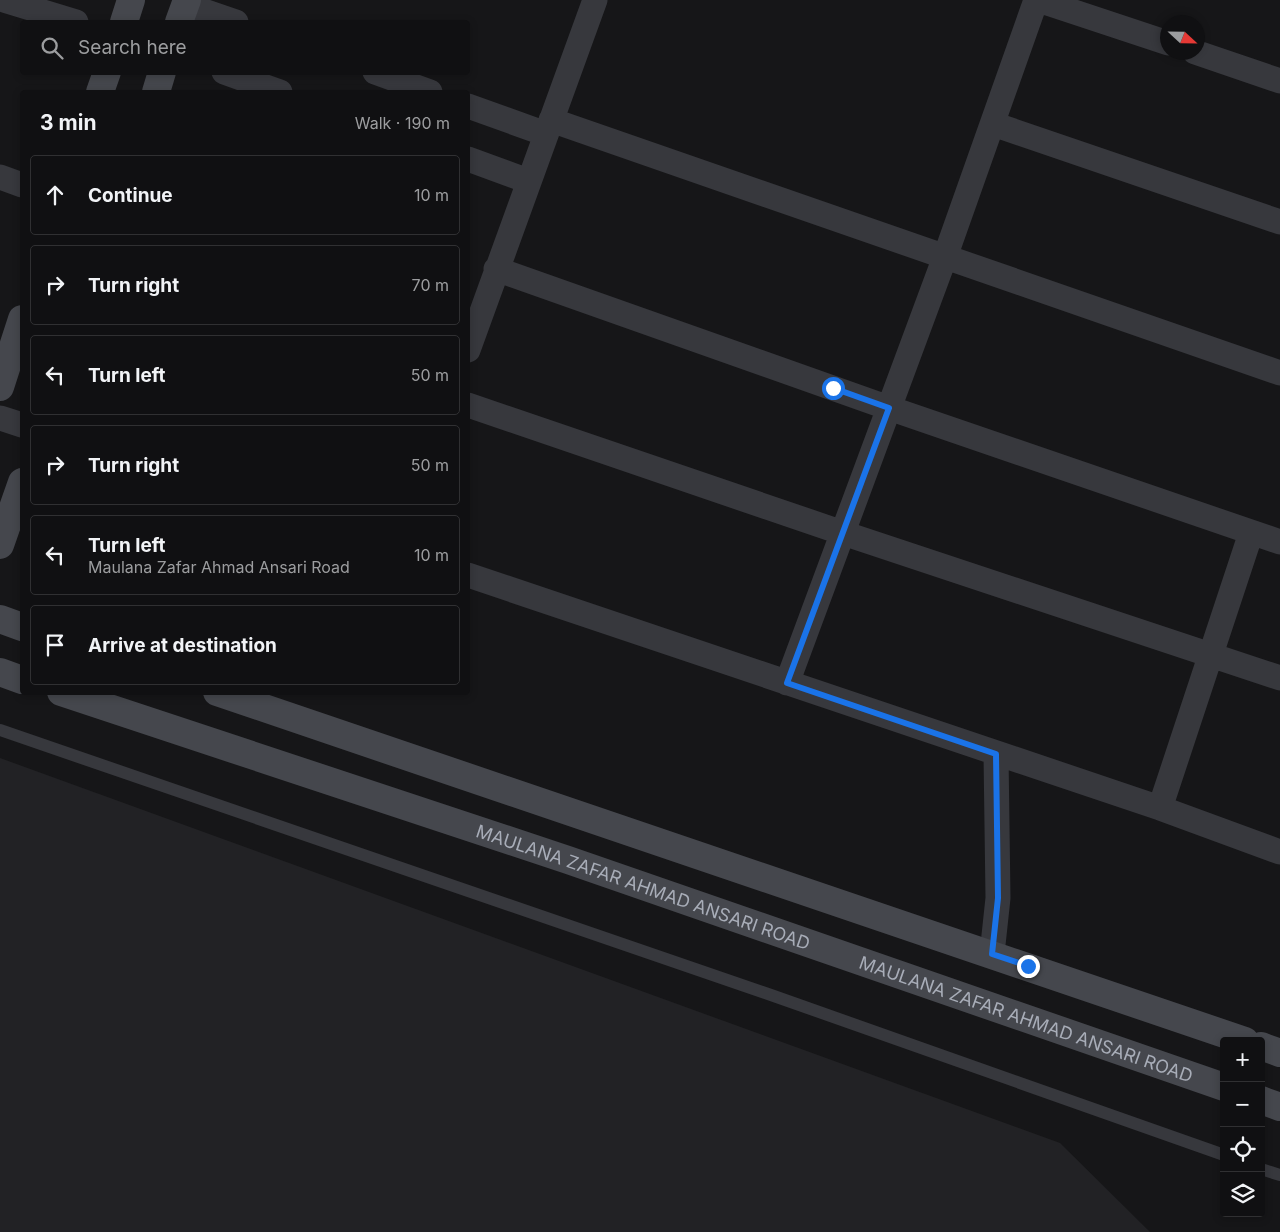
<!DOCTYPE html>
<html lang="en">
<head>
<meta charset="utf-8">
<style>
  body { margin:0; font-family:Inter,sans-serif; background:#19191b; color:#f1f3f6 }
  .controls { position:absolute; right:15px; bottom:15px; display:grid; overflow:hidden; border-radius:5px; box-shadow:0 2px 8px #0003 }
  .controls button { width:45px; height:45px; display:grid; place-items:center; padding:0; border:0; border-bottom:1px solid #303032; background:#101012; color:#f1f3f6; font:25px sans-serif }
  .compass { position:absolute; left:1160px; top:15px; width:45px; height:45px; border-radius:50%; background:#101012; box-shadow:0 2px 8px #0003; rotate:112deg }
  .stop { position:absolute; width:15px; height:15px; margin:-11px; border:4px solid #1a73e8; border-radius:50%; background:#fff }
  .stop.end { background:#1a73e8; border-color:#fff; box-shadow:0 1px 5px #0008 }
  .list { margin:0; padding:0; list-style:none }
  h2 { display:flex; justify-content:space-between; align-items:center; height:65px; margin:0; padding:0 20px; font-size:21px }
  h2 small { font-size:16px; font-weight:400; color:#9c9d9f }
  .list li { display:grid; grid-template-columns:32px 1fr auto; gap:15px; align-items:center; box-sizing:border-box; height:80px; margin:0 10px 10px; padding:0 10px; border:1px solid #303032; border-radius:5px }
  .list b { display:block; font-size:19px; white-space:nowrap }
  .list p { margin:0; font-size:16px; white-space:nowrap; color:#9c9d9f }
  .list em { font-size:16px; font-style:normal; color:#9c9d9f }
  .icon { flex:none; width:28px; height:28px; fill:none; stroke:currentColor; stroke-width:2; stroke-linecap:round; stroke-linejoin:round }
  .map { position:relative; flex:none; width:1280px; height:1232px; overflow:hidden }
  .search { position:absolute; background:#101012; box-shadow:0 2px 8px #0003; left:20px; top:20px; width:450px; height:55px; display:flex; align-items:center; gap:12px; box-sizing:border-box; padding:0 18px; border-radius:5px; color:#9c9d9f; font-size:19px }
  .panel { position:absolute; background:#101012; box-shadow:0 2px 8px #0003; left:20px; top:90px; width:450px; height:605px; border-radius:5px }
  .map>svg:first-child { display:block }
</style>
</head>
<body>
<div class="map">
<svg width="1280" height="1232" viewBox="0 0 1280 1232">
  <rect width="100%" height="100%" fill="#161618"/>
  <path fill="#222225" d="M0,758L1060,1143L1150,1232H0Z"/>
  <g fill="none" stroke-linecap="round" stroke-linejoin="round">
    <path stroke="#37383d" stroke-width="12" d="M0,730L771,995L1224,1155
      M1261,1169L1280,1175"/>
    <path stroke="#37383d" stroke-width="25" d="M4,0L76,22
      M1038,0L1168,43
      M186,5L236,22
      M1195,52L1280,81
      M224,72L280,92
      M375,72L430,92
      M468,106L546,134
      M551,120L1280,373
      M993,124L1280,222
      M468,159L528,181
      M0,177L22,185
      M496,269L889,408L1280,542
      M468,350L595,0
      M468,405L843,533L1280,678
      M0,418L22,425
      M468,575L1160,808L1280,852
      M787,683L945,257L1036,0
      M1160,808L1251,533
      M992,954L998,898L996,754"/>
    <g stroke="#45474d" stroke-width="28">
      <path d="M124,22L131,0"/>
      <path d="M179,22L187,0"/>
      <path d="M100,92L107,72"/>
      <path d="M156,92L162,72"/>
      <path d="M0,387L22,319"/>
      <path d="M0,545L22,482"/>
      <path d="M0,619L22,627"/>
      <path d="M0,672L22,680"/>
      <path id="s1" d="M61,692L568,860L1224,1087"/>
      <path d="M217,692L1245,1041"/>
      <path d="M1261,1046L1280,1053"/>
      <path d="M1261,1100L1280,1107"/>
    </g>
  </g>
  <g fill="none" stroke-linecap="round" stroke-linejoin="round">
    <path stroke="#1a73e8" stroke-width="6" d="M833,388L889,408L787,683L996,754L998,898L992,954L1028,966"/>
  </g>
  <g text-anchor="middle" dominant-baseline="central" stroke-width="5" stroke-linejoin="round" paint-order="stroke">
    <g font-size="18" fill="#a8adb8" stroke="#111113">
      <text stroke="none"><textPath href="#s1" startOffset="614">MAULANA ZAFAR AHMAD ANSARI ROAD</textPath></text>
      <text stroke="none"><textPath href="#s1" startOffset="1019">MAULANA ZAFAR AHMAD ANSARI ROAD</textPath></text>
    </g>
  </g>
</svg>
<div class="controls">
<button>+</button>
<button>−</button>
<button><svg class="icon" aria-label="locate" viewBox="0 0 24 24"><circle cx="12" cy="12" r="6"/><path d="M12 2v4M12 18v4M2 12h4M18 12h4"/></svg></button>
<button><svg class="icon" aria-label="layers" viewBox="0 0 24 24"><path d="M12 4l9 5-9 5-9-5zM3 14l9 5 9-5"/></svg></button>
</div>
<svg class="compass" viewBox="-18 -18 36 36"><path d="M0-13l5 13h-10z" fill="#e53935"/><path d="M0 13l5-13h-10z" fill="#9c9d9f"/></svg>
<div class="stop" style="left:833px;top:388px"></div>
<div class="stop end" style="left:1028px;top:966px"></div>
<div class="search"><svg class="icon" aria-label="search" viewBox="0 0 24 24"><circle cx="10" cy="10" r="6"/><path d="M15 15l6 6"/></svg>Search here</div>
<section class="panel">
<h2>3 min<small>Walk · 190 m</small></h2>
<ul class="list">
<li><svg class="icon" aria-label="ahead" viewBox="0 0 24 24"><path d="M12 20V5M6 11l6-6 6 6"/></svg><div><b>Continue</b></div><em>10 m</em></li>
<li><svg class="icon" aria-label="right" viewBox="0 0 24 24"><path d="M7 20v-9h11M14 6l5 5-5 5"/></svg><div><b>Turn right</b></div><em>70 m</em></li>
<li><svg class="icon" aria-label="left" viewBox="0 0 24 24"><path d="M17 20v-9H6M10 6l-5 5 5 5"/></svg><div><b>Turn left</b></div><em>50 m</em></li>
<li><svg class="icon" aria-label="right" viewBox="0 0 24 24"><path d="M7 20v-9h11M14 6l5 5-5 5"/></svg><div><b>Turn right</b></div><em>50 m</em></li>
<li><svg class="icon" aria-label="left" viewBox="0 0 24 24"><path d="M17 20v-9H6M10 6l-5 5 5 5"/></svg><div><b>Turn left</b><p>Maulana Zafar Ahmad Ansari Road</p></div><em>10 m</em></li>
<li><svg class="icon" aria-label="arrive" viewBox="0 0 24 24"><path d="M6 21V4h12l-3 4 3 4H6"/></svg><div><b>Arrive at destination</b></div></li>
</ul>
</section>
</div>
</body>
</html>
